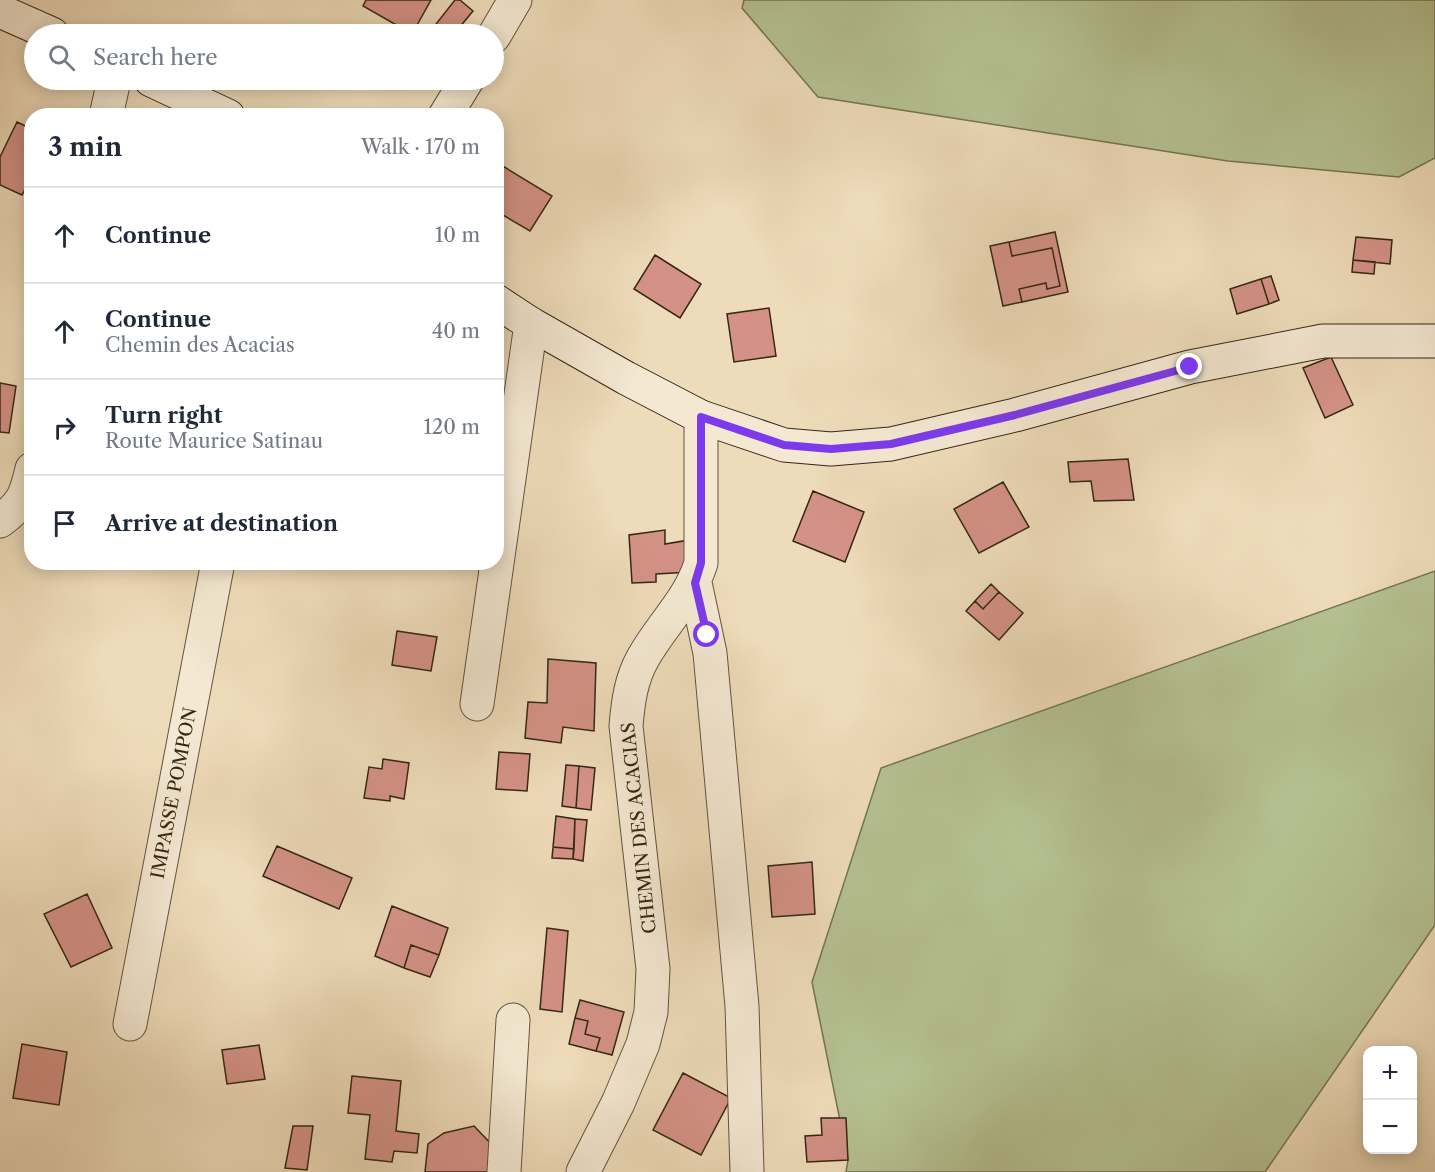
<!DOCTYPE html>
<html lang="en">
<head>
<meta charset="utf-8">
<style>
  body { margin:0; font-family:"Libre Caslon Text",serif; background:#f2f2f3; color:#1f2937 }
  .controls { position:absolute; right:18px; bottom:18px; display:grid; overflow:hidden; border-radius:12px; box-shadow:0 3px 15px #0003 }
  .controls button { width:54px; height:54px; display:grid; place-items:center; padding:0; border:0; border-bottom:2px solid #e0e1e3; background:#fff; color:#1f2937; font:30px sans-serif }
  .stop { position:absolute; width:18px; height:18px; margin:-14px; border:4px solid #7c3aed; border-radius:50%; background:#fff }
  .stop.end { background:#7c3aed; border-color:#fff; box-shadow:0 2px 6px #0008 }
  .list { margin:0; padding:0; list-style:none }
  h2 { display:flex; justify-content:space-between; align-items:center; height:78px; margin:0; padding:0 24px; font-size:26px }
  h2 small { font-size:20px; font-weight:400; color:#747a83 }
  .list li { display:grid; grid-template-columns:39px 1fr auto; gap:18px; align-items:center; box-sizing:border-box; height:96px; padding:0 24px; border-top:2px solid #e0e1e3 }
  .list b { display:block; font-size:22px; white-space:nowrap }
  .list p { margin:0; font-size:20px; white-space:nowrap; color:#747a83 }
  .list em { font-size:20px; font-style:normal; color:#747a83 }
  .icon { flex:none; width:33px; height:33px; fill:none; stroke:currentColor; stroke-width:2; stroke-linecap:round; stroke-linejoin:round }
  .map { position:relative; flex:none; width:1435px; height:1172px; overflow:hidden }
  .search { position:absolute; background:#fff; box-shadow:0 3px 15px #0003; left:24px; top:24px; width:480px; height:66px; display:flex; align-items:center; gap:15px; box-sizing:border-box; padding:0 21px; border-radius:33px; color:#747a83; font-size:22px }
  .panel { position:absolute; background:#fff; box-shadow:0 3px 15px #0003; left:24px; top:108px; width:480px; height:462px; border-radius:24px }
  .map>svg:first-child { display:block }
</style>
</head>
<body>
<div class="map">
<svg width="1435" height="1172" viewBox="0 0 1435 1172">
  <rect width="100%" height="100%" fill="#eedbb9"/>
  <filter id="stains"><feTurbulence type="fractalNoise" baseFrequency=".00333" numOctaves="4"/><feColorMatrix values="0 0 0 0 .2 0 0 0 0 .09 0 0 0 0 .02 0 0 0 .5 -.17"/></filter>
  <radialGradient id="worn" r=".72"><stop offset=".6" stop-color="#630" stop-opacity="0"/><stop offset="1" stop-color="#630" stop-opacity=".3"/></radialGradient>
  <path fill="#b5c192" stroke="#747454" stroke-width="1.5" d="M744,0H1435V158L1399,177L1228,161L818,97L742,8Z
    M1435,571V925L1265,1172H846L848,1160L812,982L881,768Z"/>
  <path fill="#d49286" stroke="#342716" stroke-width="1.5" d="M366,0H431L412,34L363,6Z
    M455,0H460L473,11L454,34H449L436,24Z
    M17,122L32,129V158L25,172L32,177L22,195L0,185V157Z
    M501,165L552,196L530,231L496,211V173Z
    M1055,232L1068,292L1022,302L1019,289L1046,283L1047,289L1060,286L1052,248L1012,256L1009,242Z
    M1356,237L1392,240L1390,264L1353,260Z
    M1009,242L1012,256L1052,248L1060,286L1047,289L1046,283L1019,289L1022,302L1003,306L990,246Z
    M655,255L701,284L680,318L634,289Z
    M1353,260L1375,262L1374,274L1352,272Z
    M1271,276L1279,300L1269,304L1261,279Z
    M1261,279L1269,304L1237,314L1230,289Z
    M769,308L776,356L734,362L727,314Z
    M1331,357L1353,405L1325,418L1303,368Z
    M0,383L16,386L9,433L0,432Z
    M1128,459L1134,500L1094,501L1091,481L1070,482L1068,462Z
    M1003,482L1029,527L979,553L954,509Z
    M813,491L864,512L845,562L793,541Z
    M665,530V544L689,540L691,572L656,574V582L632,583L629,535Z
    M991,584L999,592L983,609L975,601Z
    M999,592L1023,613L999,640L966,611L975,601L983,609Z
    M397,631L437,637L431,671L392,665Z
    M548,659L596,663L594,731L563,727L561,743L525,738L528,702L547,703Z
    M499,752L530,754L527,791L496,789Z
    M383,759L409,763L404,799L390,796V801L364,798L369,767L382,769Z
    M566,765L579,766L576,808L562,806Z
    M579,766L595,768L591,810L576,808Z
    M556,816L575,819L574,849L553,847Z
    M575,819L587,820L583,861L573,859Z
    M277,846L352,878L339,909L263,876Z
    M553,847L574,849L573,859L552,858Z
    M812,862L815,914L772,917L768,866Z
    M87,894L112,948L71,967L44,914Z
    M392,906L448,928L439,955L411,945L404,968L375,956Z
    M547,928L568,931L562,1012L540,1009Z
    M411,945L439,955L430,977L404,968Z
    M580,1000L624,1012L612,1055L596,1051L600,1038L585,1034L588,1021L575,1018Z
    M575,1018L588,1021L585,1034L600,1038L596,1051L569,1044Z
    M22,1044L67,1052L59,1105L13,1098Z
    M259,1045L265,1079L227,1084L222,1050Z
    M683,1073L731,1098L701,1155L653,1130Z
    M352,1076L401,1081L396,1131L419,1134L417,1153L394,1151L392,1162L365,1159L370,1115L348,1113Z
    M821,1118H846L848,1160L807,1162L805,1136L822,1135Z
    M293,1126H313L307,1170L285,1168Z
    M474,1126L497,1150L496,1172H425L428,1144L444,1133Z"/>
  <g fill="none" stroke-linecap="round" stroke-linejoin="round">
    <defs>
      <path id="minor" d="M494,36L515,0
        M106,116L114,80
        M445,116L467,80
        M0,521C23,504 26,495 32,469
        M695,583L710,653L742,1006L747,1172
        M477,704L531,324
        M130,1024L218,562
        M504,1172L513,1020
        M583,1172L618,1103L643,1044L651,1012L653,969L626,726C628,702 631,679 643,658C662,624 689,601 701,563V417"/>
      <path id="secondary" d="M0,11L52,34
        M151,80L228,116
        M496,301L531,324L626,378L701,417L784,445L831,449L891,444L1015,415L1190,367L1323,341H1435"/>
    </defs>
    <use href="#minor" stroke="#62543f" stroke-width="35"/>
    <use href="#secondary" stroke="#342716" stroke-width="35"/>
    <use href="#minor" stroke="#f4e8d2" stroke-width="33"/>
    <use href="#secondary" stroke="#f4e8d2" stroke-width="33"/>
  </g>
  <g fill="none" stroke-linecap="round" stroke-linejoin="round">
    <path stroke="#7c3aed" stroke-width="8" d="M707,635L695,583L701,563V417L784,445L831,449L891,444L1015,415L1190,367"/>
  </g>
  <g text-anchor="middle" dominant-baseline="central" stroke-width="6" stroke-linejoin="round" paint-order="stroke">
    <g font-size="18" fill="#342716" stroke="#f4e8d2">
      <text transform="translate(174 793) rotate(-79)">IMPASSE POMPON</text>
      <text transform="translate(639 828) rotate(-96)">CHEMIN DES ACACIAS</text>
    </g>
  </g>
  <rect width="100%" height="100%" filter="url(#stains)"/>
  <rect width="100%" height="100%" fill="url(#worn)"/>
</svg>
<div class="controls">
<button>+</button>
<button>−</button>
</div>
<div class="stop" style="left:707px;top:635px"></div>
<div class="stop end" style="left:1190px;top:367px"></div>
<div class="search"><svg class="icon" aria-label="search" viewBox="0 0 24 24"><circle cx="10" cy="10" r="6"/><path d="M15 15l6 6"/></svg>Search here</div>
<section class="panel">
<h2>3 min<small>Walk · 170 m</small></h2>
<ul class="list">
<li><svg class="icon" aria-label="ahead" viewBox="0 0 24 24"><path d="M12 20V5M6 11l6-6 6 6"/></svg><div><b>Continue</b></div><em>10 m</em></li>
<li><svg class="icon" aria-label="ahead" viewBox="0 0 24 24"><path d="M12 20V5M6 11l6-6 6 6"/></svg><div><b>Continue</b><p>Chemin des Acacias</p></div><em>40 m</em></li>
<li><svg class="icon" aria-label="right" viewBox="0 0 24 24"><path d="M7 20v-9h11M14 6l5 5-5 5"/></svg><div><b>Turn right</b><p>Route Maurice Satinau</p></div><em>120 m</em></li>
<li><svg class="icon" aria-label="arrive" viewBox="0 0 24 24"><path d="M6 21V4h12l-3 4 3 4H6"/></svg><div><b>Arrive at destination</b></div></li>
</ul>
</section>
</div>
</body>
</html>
